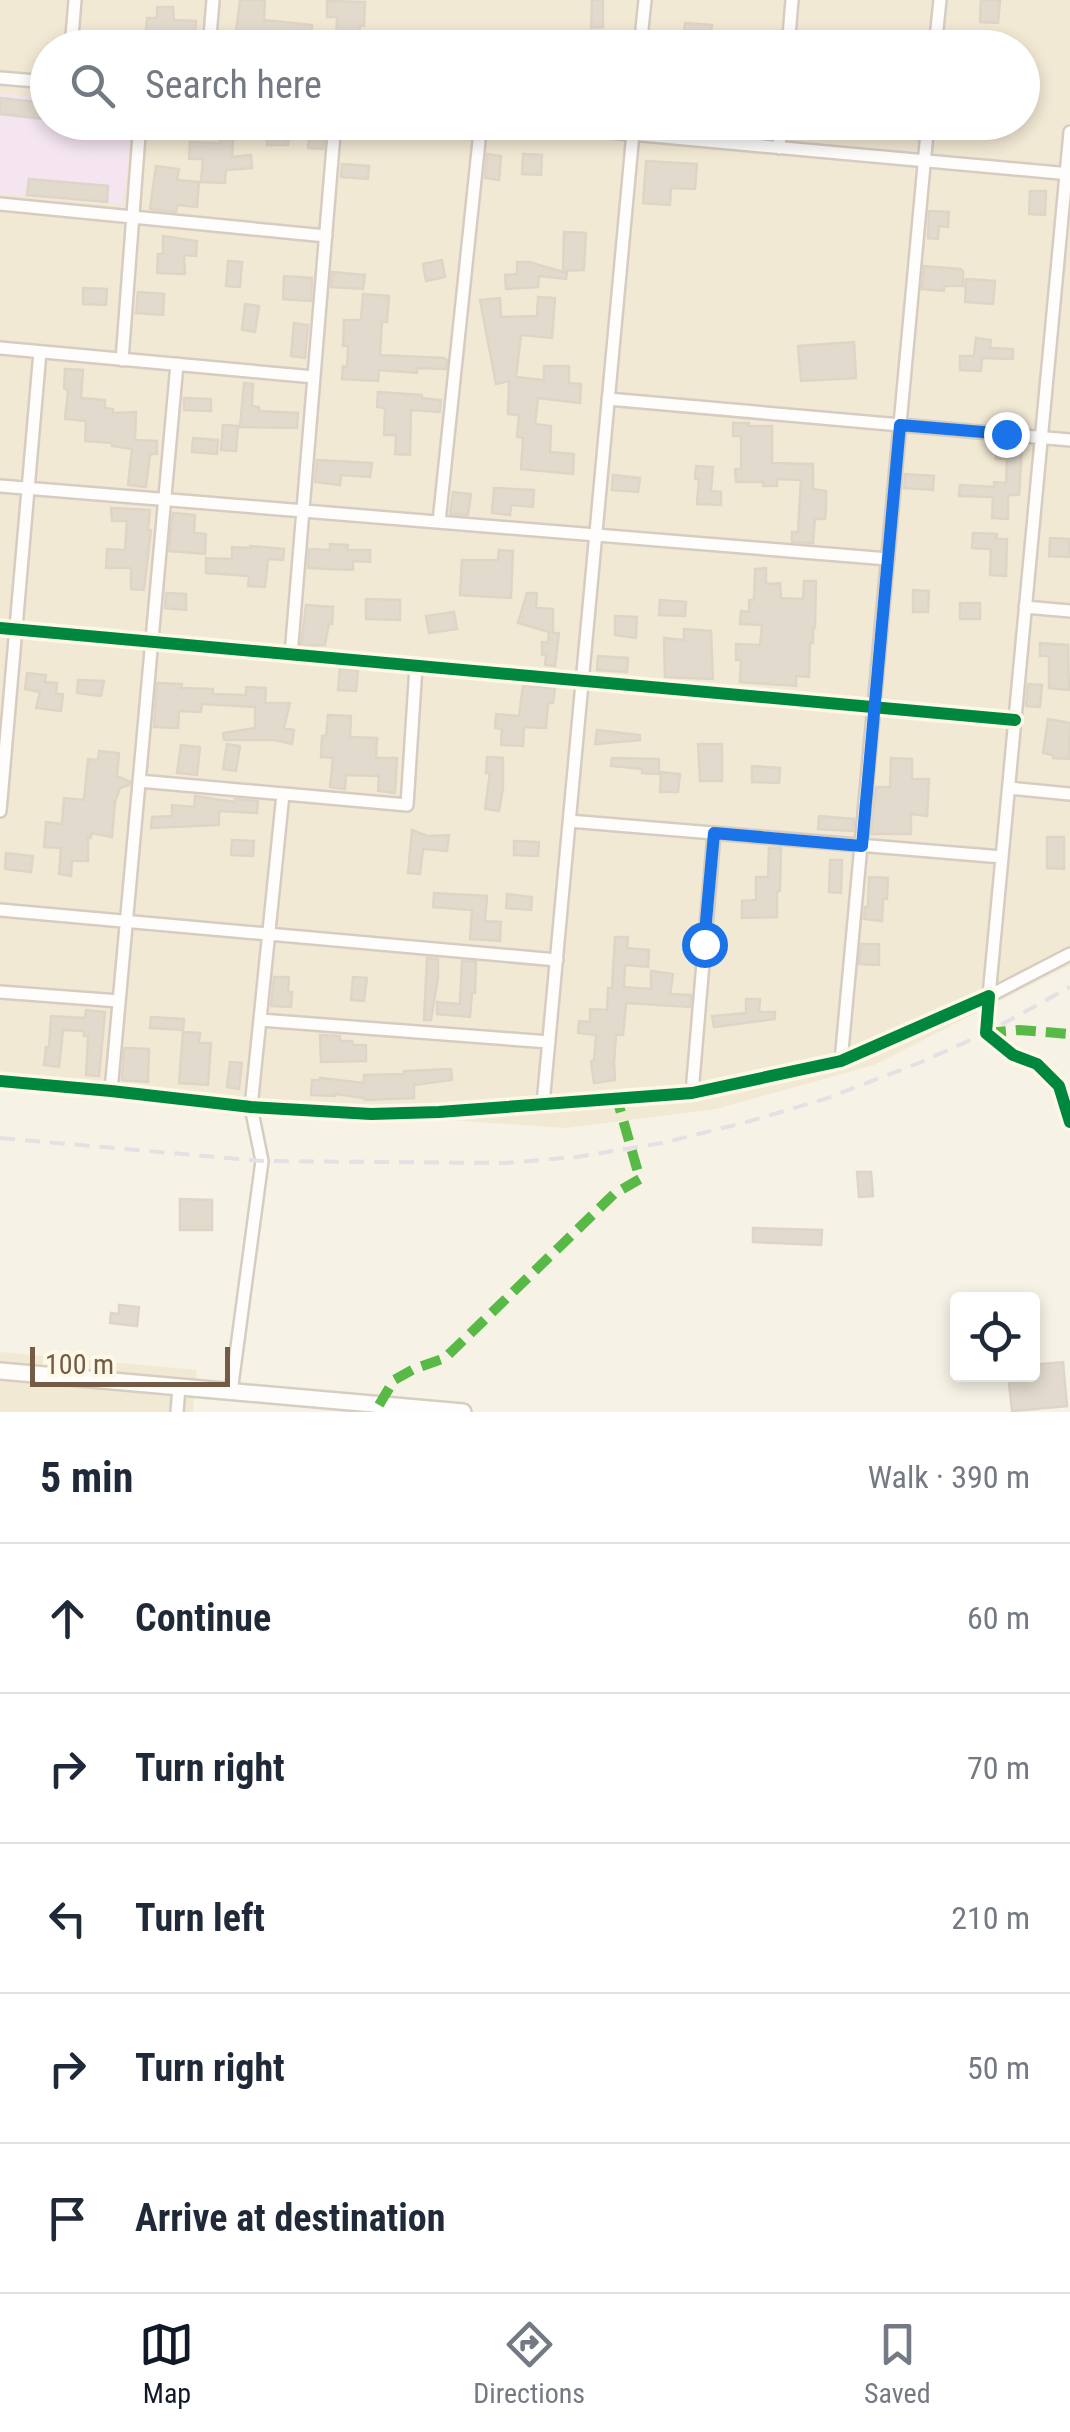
<!DOCTYPE html>
<html lang="en">
<head>
<meta charset="utf-8">
<style>
  body { margin:0; font-family:"Roboto Condensed",sans-serif; background:#f2f2f3; color:#1f2937 }
  .controls { position:absolute; right:30px; bottom:30px; display:grid; overflow:hidden; border-radius:10px; box-shadow:0 5px 15px #0003 }
  .controls button { width:90px; height:90px; display:grid; place-items:center; padding:0; border:0; border-bottom:2px solid #e0e1e3; background:#fff; color:#1f2937; font:50px sans-serif }
  .scale { position:absolute; left:30px; bottom:25px; width:200px; box-sizing:border-box; padding-left:10px; border:5px solid #745b45; border-top:0; font-size:28px; line-height:35px; white-space:nowrap; color:#745b45; -webkit-text-stroke:8px #fff8e6; paint-order:stroke }
  .stop { position:absolute; width:30px; height:30px; margin:-22px; border:8px solid #1a73e8; border-radius:50%; background:#fff }
  .stop.end { background:#1a73e8; border-color:#fff; box-shadow:0 2px 10px #0008 }
  .list { margin:0; padding:0; list-style:none }
  h2 { display:flex; justify-content:space-between; align-items:center; height:130px; margin:0; padding:0 40px; font-size:42px }
  h2 small { font-size:32px; font-weight:400; color:#747a83 }
  .list li { display:grid; grid-template-columns:65px 1fr auto; gap:30px; align-items:center; box-sizing:border-box; height:150px; padding:0 40px; border-top:2px solid #e0e1e3 }
  .list b { display:block; font-size:38px; white-space:nowrap }
  .list em { font-size:32px; font-style:normal; color:#747a83 }
  .icon { flex:none; width:55px; height:55px; fill:none; stroke:currentColor; stroke-width:2; stroke-linecap:round; stroke-linejoin:round }
  .map { position:relative; flex:none; width:1070px; height:1412px; overflow:hidden }
  .search { position:absolute; background:#fff; box-shadow:0 5px 15px #0003; left:30px; right:30px; top:30px; height:110px; display:flex; align-items:center; gap:25px; box-sizing:border-box; padding:0 35px; border-radius:55px; color:#747a83; font-size:38px }
  .sheet { height:880px; background:#fff }
  nav { display:flex; justify-content:space-around; align-items:center; box-sizing:border-box; height:140px; border-top:2px solid #e0e1e3; background:#fff; font-size:28px; color:#747a83 }
  nav a { display:grid; justify-items:center; gap:5px }
  nav .on { color:#111827 }
  .map>svg:first-child { display:block }
</style>
</head>
<body>
<div class="map">
<svg width="1070" height="1412" viewBox="0 0 1070 1412">
  <rect width="100%" height="100%" fill="#f6f2e5"/>
  <path fill="#f2e9d4" fill-rule="evenodd" d="M0,0H1070V965L874,1065L716,1109L565,1128L0,1089ZM48,48H1022V122H48Z
    M0,1352L197,1370L193,1412H0Z"/>
  <path fill="#f4e5f0" d="M0,93L47,98L48,122L132,123L123,205L0,194Z"/>
  <path fill="#e2dacd" stroke="#dfd5c7" stroke-width="2.5" d="M240,0H265L264,20L312,25L311,48H234Z
    M592,0H603V27L591,28Z
    M981,0H1000L998,23L980,22Z
    M327,1L365,2L364,26L360,25L359,44L336,43L337,17H327Z
    M157,7H173L174,20L196,21L194,41L180,40V38L159,37V32L146,31L147,18H157Z
    M685,23L712,25L710,48H683Z
    M0,98L47,103L45,119L0,114Z
    M221,122H234L232,157L251,155L252,168L226,170L225,183L201,182L203,159H189L190,142L220,143Z
    M310,124L325,126L323,149L308,148Z
    M267,129H289L288,145H267Z
    M487,154L501,156L499,180L485,178Z
    M523,154L542,155L541,175L522,174Z
    M646,161L697,164L695,189L671,188L670,205L643,203Z
    M342,164L369,166L368,179L341,177Z
    M156,166L179,169L177,180L199,182L197,207L177,205L176,212L150,209Z
    M29,179L108,186L107,202L27,195Z
    M1030,191H1046L1045,215L1029,214Z
    M929,211L949,212L948,227L939,226L938,239L928,238Z
    M564,232L586,233L584,270L563,271Z
    M163,236L197,241L196,256L184,255L185,274L157,273L158,254H163Z
    M442,260L445,277L426,281L423,264Z
    M228,261L242,262L240,287L226,286Z
    M517,262H529L567,273L566,279L539,276L538,287L506,289L505,275L517,274Z
    M924,266L960,269L963,271V286H944V291L922,289Z
    M332,272L365,275L363,289L331,287Z
    M284,276L312,278L311,301L283,299Z
    M966,279L995,281L993,304L965,302Z
    M83,288L107,289L106,305L83,304Z
    M138,292L164,294L163,315L136,313Z
    M363,294L389,296L387,322H382L380,355L444,358L447,360L446,369L417,368V373L379,370L378,381L342,379L343,366L347,367L348,346H343L344,320H361Z
    M538,297L555,298L552,338L521,335L516,377L544,380V366H569V383L581,384L580,403L538,398L535,424L551,426L550,452L574,454L573,474L521,469L523,438L517,437L519,415L508,414L509,381L496,384L480,300L500,298L501,317L537,316Z
    M245,304L259,306L255,332L242,330Z
    M294,323L308,325L305,358L291,356Z
    M976,338L991,340L990,348L1013,349V359L982,358L981,371L960,370V356H974Z
    M854,342L856,378L801,381L798,346Z
    M65,369L83,370L81,398L105,400V408L113,409V413L136,412L135,440L157,441V454H150L146,487L128,485L132,449L112,446V443L85,441L86,421L65,419L68,391L64,388Z
    M244,383L253,384L252,406L259,407V411L298,413L297,428L240,427Z
    M378,392L422,395V398L441,400L440,412L411,410L410,455L395,454L396,435H384L385,408L377,407Z
    M184,398L211,399V411L184,410Z
    M733,423H749V426H772V463L813,464V489L826,491V510L825,519H815L813,543L792,542V532H798L801,480L777,479V486H763V482H736L735,469H741V436H733Z
    M223,425L238,426L236,451L221,450Z
    M193,438L218,440L217,454L192,452Z
    M996,446L1022,447L1019,495H1008V519L992,518L993,497L959,496L960,485L994,487V482L1006,483L1007,459H996Z
    M317,460L372,463L370,477L341,475L340,485L315,482Z
    M696,466L713,467L711,491L721,492V505L697,504L699,479H695Z
    M905,474L934,476L933,490L904,488Z
    M613,475L640,478L638,492L612,490Z
    M494,488L534,490L533,507L511,505L510,515L492,513Z
    M453,492L471,494L468,515L450,514Z
    M111,508L150,510L148,530H151L144,590L131,589V568H106L107,549L125,550L127,521H112Z
    M173,513L195,515L194,533L206,534L205,554L169,551Z
    M973,533L997,534L996,539H1007L1006,576L990,575L991,549L972,548Z
    M1050,538L1069,539L1070,557L1049,556Z
    M330,544L348,545L347,550H370V562L353,561V570L308,568L309,549L330,550Z
    M250,546L284,549L283,560L268,559L265,587L248,586L249,576L206,573V558L232,559V547L250,548Z
    M499,550L513,551L511,598L460,595L462,560H498Z
    M766,568V584L780,583L781,598L803,599L804,581H816L815,628H813V643H810L809,677L796,676V686L740,682L741,660H736V644L760,645L762,625L740,624L741,611L749,612V600H754L755,569Z
    M913,590L929,591L928,612H913Z
    M166,593L186,594V610L165,608Z
    M527,593H537L536,608L553,609V633H559L555,666L545,665L546,655H542V642L548,643L549,632L518,623Z
    M366,599L400,600V620L366,619Z
    M660,600L686,602L685,616L659,615Z
    M960,603H980V619H960Z
    M306,605L333,607L332,624L329,623L325,645L301,646Z
    M454,612L457,629L429,633L426,616Z
    M615,616L637,617L636,638L615,635Z
    M684,629L711,631L713,679L665,677L664,638L684,640Z
    M1040,643L1068,645L1069,690L1049,688V656H1040Z
    M598,656L628,658L627,672L597,670Z
    M340,668L358,670L356,691L338,690Z
    M27,673L46,675L45,682L57,683L56,694H63L61,711L36,708L40,692L25,689Z
    M78,680L104,681L101,696L77,693Z
    M157,683L182,684L181,688L213,689V694L246,695V687L266,688L265,703H290L284,728L294,730L292,744L274,740H224L223,733L255,728V707L202,704L201,712L179,711L178,728L154,727Z
    M1028,684L1042,685L1040,707L1026,706Z
    M523,686L555,688L553,703H548L546,728L524,727L523,746L501,745L502,729L495,728L496,714L519,716Z
    M328,715L351,716L350,737L377,738L376,758H397L395,793L378,791L379,776L346,775L345,789L330,787L333,758L321,757L322,736H326Z
    M1048,719L1070,723L1069,759L1053,758V755L1043,753Z
    M597,730L640,735V740L595,744Z
    M227,744L240,746L236,771L223,769Z
    M698,744H722V781H700Z
    M181,745L200,747L197,775L177,773Z
    M99,751L119,753L117,776L130,782L129,785L120,788L115,802L112,837L91,833V838L88,837V861H72L71,876L59,874L61,848L44,847L46,822L62,824L64,798L84,800L88,759L98,760Z
    M487,757L503,758V788L499,811L485,809L490,773H486Z
    M612,758L659,759V774L642,773V769L611,766Z
    M891,758L912,759V779H929L927,816L911,814V834H871L876,787H890Z
    M752,766L780,768L779,783L752,782Z
    M661,772L680,774L678,792H660Z
    M195,796L235,802V799L258,801L257,813L219,811V825L151,828L152,817L172,816V805L194,807Z
    M819,816L854,819L853,831L818,829Z
    M412,830L427,836L449,835L447,851L423,849L420,874L408,873Z
    M1047,837H1064V869L1047,868Z
    M232,840L254,841L253,856L231,855Z
    M514,841L539,842L538,856L514,855Z
    M769,848H781L780,891H777V917L742,918V901L756,900V877H768Z
    M6,853L33,856L31,872L5,869Z
    M830,860H842L841,893L829,892Z
    M869,877L888,878L887,899H883L882,921L864,919L865,907H868Z
    M434,893L487,896L485,921L501,922L500,941L470,939L472,910L433,907Z
    M507,894L532,897L531,910L506,908Z
    M615,937H628L627,948L649,950L648,967L625,965L624,987L651,989V971L673,974L670,994L691,995L690,1007L626,1003L623,1035H616L614,1063L615,1080L594,1083L591,1061H594L596,1035L578,1033L579,1021L590,1022V1009L607,1010L608,988H612Z
    M861,944H879V965L859,964Z
    M427,958L438,959V978L431,1020H424Z
    M462,961L476,962L475,993H472L470,1017L437,1014V1002L460,1004Z
    M274,977H289L288,992H292L291,1007L271,1006Z
    M353,977L367,978L364,1001L351,1000Z
    M746,999H760L759,1012H775V1019L714,1027L712,1016L746,1013Z
    M86,1010L105,1012L99,1076L86,1075L88,1036H84V1031L63,1030L59,1067L44,1065L46,1047L49,1048L51,1016L85,1018Z
    M151,1017L184,1019L183,1030L150,1028Z
    M183,1032L200,1033L199,1043H211L208,1085L179,1083Z
    M320,1035L340,1036V1041H352L353,1045H366V1061L321,1062Z
    M124,1048L149,1049L148,1082L122,1080Z
    M230,1062L242,1063L239,1089L227,1087Z
    M451,1069L452,1080L414,1085V1098L365,1100L364,1098L335,1094V1096L311,1095L312,1080H320V1078L364,1083V1075L404,1074V1071Z
    M857,1172H871L873,1196L859,1197Z
    M180,1199L212,1200V1230H180Z
    M753,1228L822,1230L821,1245L753,1242Z
    M119,1305L139,1307L137,1326L110,1323L111,1313L119,1314Z
    M1063,1362L1067,1406L1012,1411L1008,1374H1032V1365Z"/>
  <g fill="none" stroke-linecap="round" stroke-linejoin="round">
    <defs>
      <path id="minor" d="M71,48L75,0
        M209,48L213,0
        M640,48L645,0
        M788,48L792,0
        M935,48L940,0
        M0,78L48,82
        M499,122L1070,174
        M779,148L781,122
        M0,204L326,236
        M0,348L314,377
        M122,360L140,122
        M608,399L1070,440
        M0,486L888,559
        M439,522L481,122
        M1025,607L1070,611
        M0,628L1015,720
        M291,655L335,122
        M139,781L407,805L416,666
        M1009,788L1070,794
        M0,811L40,352
        M569,821L1002,857
        M0,910L557,960
        M0,992L119,1001
        M989,996L1070,132
        M989,996L1070,954
        M260,1020L549,1042
        M841,1061L928,122
        M0,1081L111,1091L251,1107L371,1114L439,1112L692,1093L841,1061L989,996L986,1033L1013,1055L1037,1064L1059,1086L1070,1122
        M111,1091L177,364
        M692,1093L714,833
        M543,1104L634,122
        M231,1392L262,1161L251,1107L283,794
        M177,1412L179,1387"/>
      <path id="secondary" d="M0,1371L463,1412"/>
    </defs>
    <use href="#minor" stroke="#d5cdc1" stroke-width="16"/>
    <use href="#secondary" stroke="#d7cec2" stroke-width="20"/>
    <use href="#minor" stroke="#fefdfb" stroke-width="11"/>
    <use href="#secondary" stroke="#fefdfb" stroke-width="15"/>
    <path stroke="#e4e0e3" stroke-width="4" stroke-dasharray="15 10" stroke-linecap="butt" d="M0,1138L262,1161L505,1163L577,1157L662,1143L747,1122L825,1099L919,1063L986,1033L1070,987"/>
    <path stroke="#58b947" stroke-width="10" stroke-dasharray="20 10" stroke-linecap="butt" d="M986,1033L1019,1030L1070,1034
      M379,1405L394,1380L414,1369L445,1358L614,1194L640,1179L617,1099"/>
    <defs>
      <path id="cycleway" d="M0,628L1015,720
        M0,1081L111,1091L251,1107L371,1114L439,1112L692,1093L841,1061L989,996L986,1033L1013,1055L1037,1064L1059,1086L1070,1122"/>
    </defs>
    <use href="#cycleway" stroke="#fff8e6" stroke-width="19"/>
    <use href="#cycleway" stroke="#00873e" stroke-width="12"/>
  </g>
  <g fill="none" stroke-linecap="round" stroke-linejoin="round">
    <path stroke="#1a73e8" stroke-width="12" d="M704,944L714,833L862,846L900,425L1006,434"/>
  </g>
</svg>
<div class="controls">
<button><svg class="icon" aria-label="locate" viewBox="0 0 24 24"><circle cx="12" cy="12" r="6"/><path d="M12 2v4M12 18v4M2 12h4M18 12h4"/></svg></button>
</div>
<div class="scale">100 m</div>
<div class="stop" style="left:704px;top:944px"></div>
<div class="stop end" style="left:1006px;top:434px"></div>
<div class="search"><svg class="icon" aria-label="search" viewBox="0 0 24 24"><circle cx="10" cy="10" r="6"/><path d="M15 15l6 6"/></svg>Search here</div>
</div>
<section class="sheet">
<h2>5 min<small>Walk · 390 m</small></h2>
<ul class="list">
<li><svg class="icon" aria-label="ahead" viewBox="0 0 24 24"><path d="M12 20V5M6 11l6-6 6 6"/></svg><div><b>Continue</b></div><em>60 m</em></li>
<li><svg class="icon" aria-label="right" viewBox="0 0 24 24"><path d="M7 20v-9h11M14 6l5 5-5 5"/></svg><div><b>Turn right</b></div><em>70 m</em></li>
<li><svg class="icon" aria-label="left" viewBox="0 0 24 24"><path d="M17 20v-9H6M10 6l-5 5 5 5"/></svg><div><b>Turn left</b></div><em>210 m</em></li>
<li><svg class="icon" aria-label="right" viewBox="0 0 24 24"><path d="M7 20v-9h11M14 6l5 5-5 5"/></svg><div><b>Turn right</b></div><em>50 m</em></li>
<li><svg class="icon" aria-label="arrive" viewBox="0 0 24 24"><path d="M6 21V4h12l-3 4 3 4H6"/></svg><div><b>Arrive at destination</b></div></li>
</ul>
</section>
<nav>
<a class="on"><svg class="icon" aria-label="map" viewBox="0 0 24 24"><path d="M3 6l6-2 6 2 6-2v14l-6 2-6-2-6 2zM9 4v14M15 6v14"/></svg>Map</a>
<a><svg class="icon" aria-label="directions" viewBox="0 0 24 24"><path d="M12 3l9 9-9 9-9-9zM9 14v-3h6M13 9l2 2-2 2"/></svg>Directions</a>
<a><svg class="icon" aria-label="saved" viewBox="0 0 24 24"><path d="M7 4h10v16l-5-4-5 4z"/></svg>Saved</a>
</nav>
</body>
</html>
